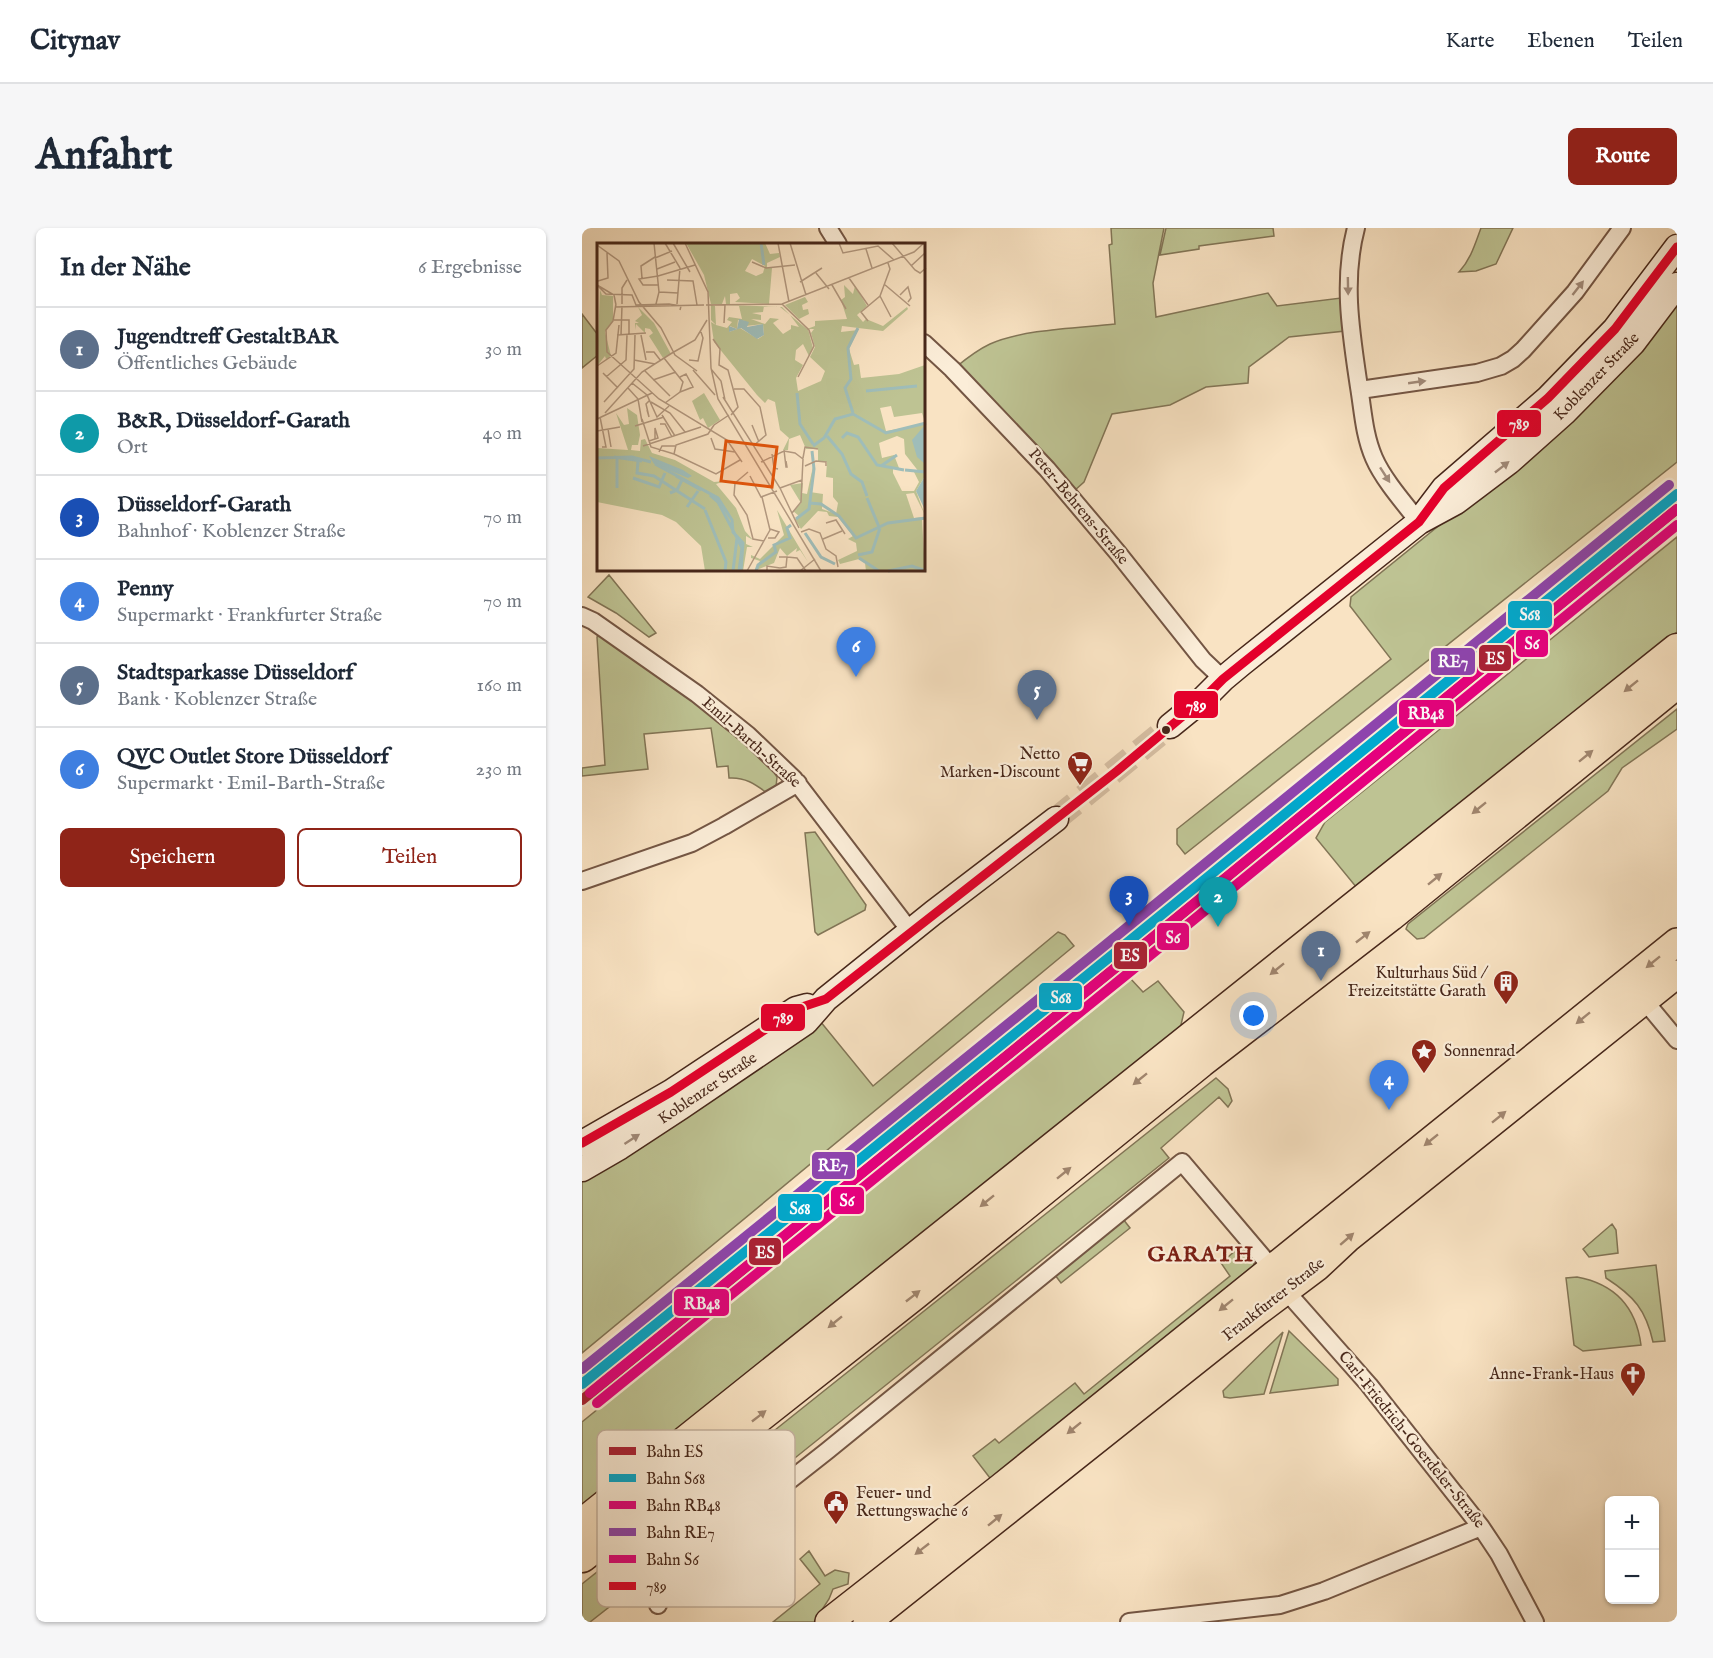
<!DOCTYPE html>
<html lang="de">
<head>
<meta charset="utf-8">
<style>
  body { margin:0; font-family:"IM FELL English",serif; background:#f6f6f7; color:#1f2937 }
  .controls { position:absolute; right:18px; bottom:18px; display:grid; overflow:hidden; border-radius:9px; box-shadow:0 2px 4px #0004 }
  .controls button { width:54px; height:54px; display:grid; place-items:center; padding:0; border:0; border-bottom:2px solid #e0e1e3; background:#fff; color:#1f2937; font:30px sans-serif }
  .you { position:absolute; left:672px; top:788px; width:21px; height:21px; margin:-15px; border:4px solid #fff; border-radius:50%; background:#1a73e8; box-shadow:0 0 0 9px #1a73e833 }
  .badge { display:grid; place-items:center; width:39px; height:39px; border-radius:50%; background:#8f2418; color:#fff; font-size:20px; font-weight:700 }
  .pin { position:absolute; translate:-50% -50px; filter:drop-shadow(0 2px 3px #0008) }
  .pin::after { content:''; position:absolute; top:32px; width:21px; height:18px; background:inherit; clip-path:polygon(0 0,100% 0,50% 100%) }
  .list { margin:0; padding:0; list-style:none }
  h2 { display:flex; justify-content:space-between; align-items:center; height:78px; margin:0; padding:0 24px; font-size:26px }
  h2 small { font-size:20px; font-weight:400; color:#747a83 }
  .list li { display:grid; grid-template-columns:39px 1fr auto; gap:18px; align-items:center; box-sizing:border-box; height:84px; padding:0 24px; border-top:2px solid #e0e1e3 }
  .list b { display:block; font-size:22px; white-space:nowrap }
  .list p { margin:0; font-size:20px; white-space:nowrap; color:#747a83 }
  .list em { font-size:20px; font-style:normal; color:#747a83 }
  .actions { display:flex; gap:12px; padding:18px 24px }
  .actions a { flex:1; padding:14px 0; border:2px solid #8f2418; border-radius:9px; text-align:center; font-size:21px; color:#8f2418 }
  .actions .main { background:#8f2418; color:#fff }
  .map { position:relative; flex:none; width:1095px; height:1394px; overflow:hidden; border-radius:9px }
  header { display:flex; align-items:center; gap:36px; box-sizing:border-box; height:84px; padding:0 30px; background:#fff; border-bottom:2px solid #e0e1e3 }
  header strong { font-size:28px }
  nav { display:flex; gap:33px; margin-inline-start:auto; font-size:21px }
  .intro { display:flex; align-items:center; justify-content:space-between; box-sizing:border-box; height:144px; padding:0 36px }
  h1 { margin:0; font-size:42px }
  .button { padding:15px 27px; border-radius:9px; background:#8f2418; color:#fff; font-size:21px; font-weight:700 }
  main { display:flex; gap:36px; padding:0 36px }
  aside { flex:1; background:#fff; border-radius:9px; box-shadow:0 2px 4px #0004 }
  .map>svg:first-child { display:block }
</style>
</head>
<body>
<header>
<strong>Citynav</strong>
<nav><a>Karte</a><a>Ebenen</a><a>Teilen</a></nav>
</header>
<div class="intro"><h1>Anfahrt</h1><a class="button">Route</a></div>
<main>
<aside>
<h2>In der Nähe<small>6 Ergebnisse</small></h2>
<ul class="list">
<li><span class="badge" style="background:#5c6f8a">1</span><div><b>Jugendtreff GestaltBAR</b><p>Öffentliches Gebäude</p></div><em>30 m</em></li>
<li><span class="badge" style="background:#0f9aa8">2</span><div><b>B&amp;R, Düsseldorf-Garath</b><p>Ort</p></div><em>40 m</em></li>
<li><span class="badge" style="background:#1a4fb4">3</span><div><b>Düsseldorf-Garath</b><p>Bahnhof · Koblenzer Straße</p></div><em>70 m</em></li>
<li><span class="badge" style="background:#3f7fe0">4</span><div><b>Penny</b><p>Supermarkt · Frankfurter Straße</p></div><em>70 m</em></li>
<li><span class="badge" style="background:#5c6f8a">5</span><div><b>Stadtsparkasse Düsseldorf</b><p>Bank · Koblenzer Straße</p></div><em>160 m</em></li>
<li><span class="badge" style="background:#3f7fe0">6</span><div><b>QVC Outlet Store Düsseldorf</b><p>Supermarkt · Emil-Barth-Straße</p></div><em>230 m</em></li>
</ul>
<div class="actions"><a class="main">Speichern</a><a>Teilen</a></div>
</aside>
<div class="map">
<svg width="1095" height="1394" viewBox="0 0 1095 1394">
  <rect width="100%" height="100%" fill="#f9e3c3"/>
  <filter id="stains"><feTurbulence type="fractalNoise" baseFrequency=".00333" numOctaves="4"/><feColorMatrix values="0 0 0 0 .2 0 0 0 0 .09 0 0 0 0 .02 0 0 0 .5 -.17"/></filter>
  <radialGradient id="worn" r=".72"><stop offset=".6" stop-color="#630" stop-opacity="0"/><stop offset="1" stop-color="#630" stop-opacity=".3"/></radialGradient>
  <path fill="#bec393" stroke="#827556" stroke-width="1.5" d="M529,0H582L571,55L574,89L686,65L695,78L759,70L763,103L707,109L667,139L666,155L624,159L588,177L530,186L502,254L492,263L374,139C385,130 395,122 408,116C442,101 496,100 533,96L527,17L530,16Z
    M584,0H691L692,8L617,18V21L578,27Z
    M899,0H931L914,36L894,43L877,44C889,31 893,16 899,0Z
    M1095,73V234L603,626L595,616V601L809,431L768,378L769,369L881,278Z
    M0,86L16,107V127L0,140Z
    M1095,309V404L775,660L734,610L743,594Z
    M27,347L74,405L67,409L34,385L6,369Z
    M22,405L137,494L166,519L190,541L195,549L194,559L185,565C173,556 163,549 147,550L146,538L135,539L129,500L62,506L66,541L0,548V540L23,537L15,409Z
    M1095,481V501L1040,540L1026,563L842,710L835,711L824,701L826,696Z
    M233,604L284,677L283,682L236,707L233,704L223,605Z
    M476,704L483,707L492,718L0,1125V950L238,793L291,858Z
    M547,749L561,764L576,753L602,784L598,801L0,1277V1194Z
    M634,850L646,861L650,873L646,879L637,869L579,920L587,930L62,1351L56,1347L48,1350L39,1357L45,1365L8,1394H0V1356Z
    M541,991L548,1000L479,1055L473,1047Z
    M1030,996L1034,1002L1036,1025L1007,1029L1001,1021Z
    M660,1017L671,1031L673,1040L413,1251L408,1250L391,1228L413,1211L417,1215L493,1155L502,1166L648,1048L639,1035Z
    M1074,1037L1083,1113L1071,1114C1064,1082 1052,1068 1024,1050L1023,1043Z
    M995,1049C1033,1056 1054,1079 1059,1117L1001,1123L992,1117L984,1050Z
    M707,1103L756,1151V1157L688,1165Z
    M701,1104L682,1166L648,1170L642,1169L641,1163Z
    M227,1323L243,1348L253,1342L267,1345L266,1356L251,1361L247,1371L232,1394H191L238,1356L218,1331Z"/>
  <g fill="none" stroke-linecap="round" stroke-linejoin="round">
    <path stroke="#d5bda1" stroke-width="24" stroke-dasharray="24 12" stroke-linecap="butt" d="M474,591L588,498"/>
    <defs>
      <path id="street" d="M246,0L256,16
        M774,0C760,53 769,105 777,159C781,183 782,207 792,230C801,251 822,275 837,294
        M342,115L370,141L465,241L536,325L621,432L641,451
        M778,162L895,145L919,138L931,131L941,122L993,64L1040,0
        M0,388L11,393L115,466L166,507L212,551L329,704
        M0,653L110,615L142,598L216,555
        M1057,766L1095,812
        M76,1377L86,1348L245,1223L600,934L690,1040L704,1063L787,1157L899,1299L917,1326L953,1394
        M547,1394L698,1377L742,1363L899,1299"/>
      <path id="secondary" d="M840,289L862,260L966,170L1033,101L1095,19
        M588,498L620,472L641,451L659,436L837,294L874,274L927,234L982,185L1051,115L1095,57
        M0,915L89,864L214,781L225,778
        M0,941L38,919L99,879L224,794L244,771L351,685L474,591"/>
      <path id="primary" d="M247,1394L418,1260L1095,714
        M285,1394L675,1084L735,1039L766,1010L1095,746"/>
      <path id="highway" d="M0,1296L1095,421
        M0,1329L333,1066L619,834L808,688L1095,455"/>
    </defs>
    <use href="#street" stroke="#745644" stroke-width="20"/>
    <use href="#secondary" stroke="#47271a" stroke-width="27"/>
    <use href="#primary" stroke="#47271a" stroke-width="30"/>
    <use href="#highway" stroke="#47271a" stroke-width="33"/>
    <use href="#street" stroke="#fbedd8" stroke-width="16"/>
    <use href="#secondary" stroke="#fbedd8" stroke-width="24"/>
    <use href="#primary" stroke="#f9e3c3" stroke-width="27"/>
    <use href="#highway" stroke="#f9e3c3" stroke-width="30"/>
    <defs>
      <path id="bus-1" d="M0,915L89,864L214,781L244,771L535,543L620,472L641,451L837,294L862,260L966,170L1033,101L1095,19"/>
    </defs>
    <use href="#bus-1" stroke="#fbedd8" stroke-width="14"/>
    <use href="#bus-1" stroke="#e4002b" stroke-width="9"/>
    <defs>
      <path id="rail-1" d="M0,1172L596,689L1095,281"/>
      <path id="rail-2" d="M0,1156L529,728L1095,266"/>
      <path id="rail-3" d="M8,1165L537,737L1095,281"/>
      <path id="rail-4" d="M0,1141L521,719L1087,257"/>
      <path id="rail-5" d="M15,1175L544,747L1095,297"/>
    </defs>
    <use href="#rail-1" stroke="#fbedd8" stroke-width="15"/>
    <use href="#rail-2" stroke="#fbedd8" stroke-width="15"/>
    <use href="#rail-3" stroke="#fbedd8" stroke-width="15"/>
    <use href="#rail-4" stroke="#fbedd8" stroke-width="15"/>
    <use href="#rail-5" stroke="#fbedd8" stroke-width="15"/>
    <use href="#rail-1" stroke="#aa2135" stroke-width="10"/>
    <use href="#rail-2" stroke="#00a9ce" stroke-width="10"/>
    <use href="#rail-3" stroke="#e5007d" stroke-width="10"/>
    <use href="#rail-4" stroke="#8e44ad" stroke-width="10"/>
    <use href="#rail-5" stroke="#e6007e" stroke-width="10"/>
  </g>
  <defs><path id="oneway-solid" d="M-6-.8H1V-3.2L6.5 0L1 3.2V.8H-6Z" transform="scale(1.5)"/></defs>
  <g fill="#a18a79">
    <use href="#oneway-solid" transform="translate(766 58) rotate(89)"/>
    <use href="#oneway-solid" transform="translate(996 60) rotate(-52)"/>
    <use href="#oneway-solid" transform="translate(835 154) rotate(-8)"/>
    <use href="#oneway-solid" transform="translate(920 239) rotate(-38)"/>
    <use href="#oneway-solid" transform="translate(803 247) rotate(57)"/>
    <use href="#oneway-solid" transform="translate(50 911) rotate(-33)"/>
  </g>
  <g fill="#a0856e">
    <use href="#oneway-solid" transform="translate(1049 458) rotate(141)"/>
    <use href="#oneway-solid" transform="translate(1004 528) rotate(-39)"/>
    <use href="#oneway-solid" transform="translate(897 580) rotate(141)"/>
    <use href="#oneway-solid" transform="translate(853 651) rotate(-39)"/>
    <use href="#oneway-solid" transform="translate(781 709) rotate(-38)"/>
    <use href="#oneway-solid" transform="translate(1071 734) rotate(141)"/>
    <use href="#oneway-solid" transform="translate(695 741) rotate(141)"/>
    <use href="#oneway-solid" transform="translate(1001 790) rotate(141)"/>
    <use href="#oneway-solid" transform="translate(558 851) rotate(141)"/>
    <use href="#oneway-solid" transform="translate(917 889) rotate(-39)"/>
    <use href="#oneway-solid" transform="translate(849 912) rotate(141)"/>
    <use href="#oneway-solid" transform="translate(482 945) rotate(-39)"/>
    <use href="#oneway-solid" transform="translate(405 973) rotate(141)"/>
    <use href="#oneway-solid" transform="translate(765 1011) rotate(-41)"/>
    <use href="#oneway-solid" transform="translate(331 1068) rotate(-38)"/>
    <use href="#oneway-solid" transform="translate(644 1077) rotate(141)"/>
    <use href="#oneway-solid" transform="translate(253 1094) rotate(141)"/>
    <use href="#oneway-solid" transform="translate(177 1188) rotate(-38)"/>
    <use href="#oneway-solid" transform="translate(492 1200) rotate(141)"/>
    <use href="#oneway-solid" transform="translate(413 1292) rotate(-39)"/>
    <use href="#oneway-solid" transform="translate(340 1321) rotate(142)"/>
  </g>
  <defs>
    <symbol id="supermarket-pin" viewBox="-11 -11 22 30"><path d="M0 17L-7.5 6A9.5 9.5 0 1 1 7.5 6Z" fill="#8f2418" stroke="#fbedd8"/><path d="M-6-5.5h2.5l.6 2H6L4.5 2H-2.5L-4.4-4H-6ZM-1.5 3.2a1.3 1.3 0 1 0 .1 0ZM3 3.2a1.3 1.3 0 1 0 .1 0Z" fill="#fff"/></symbol>
    <symbol id="building-pin" viewBox="-11 -11 22 30"><path d="M0 17L-7.5 6A9.5 9.5 0 1 1 7.5 6Z" fill="#8f2418" stroke="#fbedd8"/><path d="M-4-6H4V6H1V3H-1V6H-4ZM-2.5-4.3h1.7v1.8h-1.7ZM.8-4.3h1.7v1.8H.8ZM-2.5-1h1.7V.8h-1.7ZM.8-1h1.7V.8H.8Z" fill="#fff"/></symbol>
    <symbol id="sight-pin" viewBox="-11 -11 22 30"><path d="M0 17L-7.5 6A9.5 9.5 0 1 1 7.5 6Z" fill="#8f2418" stroke="#fbedd8"/><path d="M0-6L1.8-2.2L6-1.7L2.9 1.2L3.7 5.4L0 3.3L-3.7 5.4L-2.9 1.2L-6-1.7L-1.8-2.2Z" fill="#fff"/></symbol>
    <symbol id="church-pin" viewBox="-11 -11 22 30"><path d="M0 17L-7.5 6A9.5 9.5 0 1 1 7.5 6Z" fill="#8f2418" stroke="#fbedd8"/><path d="M-1.2-6h2.4v3.5h3.3v2.4h-3.3V6h-2.4V-.1h-3.3v-2.4h3.3Z" fill="#fff"/></symbol>
    <symbol id="civic-pin" viewBox="-11 -11 22 30"><path d="M0 17L-7.5 6A9.5 9.5 0 1 1 7.5 6Z" fill="#8f2418" stroke="#fbedd8"/><path d="M-.6-6.5H3V-4.5H.6V-3L4-1V1h2V6H-6V1h2V-1L-.6-3ZM-1.2 2.5V6h2.4V2.5Z" fill="#fff"/></symbol>
  </defs>
  <g fill-rule="evenodd">
    <use href="#supermarket-pin" x="483" y="521" width="30" height="40"/>
    <use href="#building-pin" x="909" y="740" width="30" height="40"/>
    <use href="#sight-pin" x="827" y="809" width="30" height="40"/>
    <use href="#church-pin" x="1036" y="1132" width="30" height="40"/>
    <use href="#civic-pin" x="239" y="1260" width="30" height="40"/>
  </g>
  <circle fill="#47271a" stroke="#fbedd8" stroke-width="2" cx="584" cy="502" r="5"/>
  <g text-anchor="middle" dominant-baseline="central" stroke-width="4.5" stroke-linejoin="round" paint-order="stroke">
    <g font-size="16" fill="#47271a" stroke="#fbedd8">
      <text transform="translate(1015 149) rotate(-46)">Koblenzer Straße</text>
      <text transform="translate(496 279) rotate(50)">Peter-Behrens-Straße</text>
      <text transform="translate(169 515) rotate(42)">Emil-Barth-Straße</text>
      <text transform="translate(126 861) rotate(-34)">Koblenzer Straße</text>
      <text transform="translate(692 1072) rotate(-38)">Frankfurter Straße</text>
      <text transform="translate(829 1212) rotate(51)">Carl-Friedrich-Goerdeler-Straße</text>
    </g>
    <g font-size="16" fill="#47271a" stroke="#fbedd8" text-anchor="end">
      <text x="478" y="527">Netto<tspan x="478" dy="18">Marken-Discount</tspan></text>
      <text x="904" y="746">Kulturhaus Süd /<tspan x="904" dy="18">Freizeitstätte Garath</tspan></text>
      <text x="862" y="824" text-anchor="start">Sonnenrad</text>
      <text x="1032" y="1147">Anne-Frank-Haus</text>
      <text x="274" y="1266" text-anchor="start">Feuer- und<tspan x="274" dy="18">Rettungswache 6</tspan></text>
    </g>
    <g font-size="22" font-weight="bold" letter-spacing="1.5" fill="#7a1f14" stroke="#fbedd8">
      <text x="619" y="1027">GARATH</text>
    </g>
  </g>
  <g transform="translate(15 15)">
    <rect width="328" height="328" fill="#f9e3c3"/>
    <path d="M89,0H168L173,11L182,10L183,14L170,20V25H175L172,61L138,59L143,55L140,50L133,51V61H129L128,53L125,61H114L107,32ZM155,16L168,23L166,30L159,33L148,28ZM247,42L256,51L258,43L270,63L260,72L266,79L269,76L286,83L310,64L311,66L286,88L245,83L244,89L261,87L252,106L257,122L262,121L264,135L302,131L328,122V179L325,170L297,174L294,163L283,165L289,188L328,181V233L319,248L328,272L317,250L309,251L317,275L328,274L325,277L328,328H269L268,320L262,316L243,321L241,317L260,308L259,300L251,296L256,293L241,274L232,273L230,269L221,268L204,286L198,276L202,273L196,268L204,260L193,242L206,240L205,250L210,251L217,219L213,249L226,251L225,266L239,271L241,260L236,254V235L229,234L230,219L221,218V206H209L203,192L192,196L191,207H186L192,195L183,187L178,159L171,156L168,160L160,152L117,99L114,79L119,82L114,77V62L118,63L119,82L130,85L135,79L130,77L132,74L145,76L142,63L128,62L185,64L193,72L183,64L167,63L166,69L155,70L164,72V77L154,76L168,81L173,75L182,76L176,80L186,91L194,86V82L202,84L193,72L210,86L218,83V78L250,76L244,57L248,54ZM141,77L148,78L149,83L166,81L167,92L161,96L143,85L132,89L133,83L140,86ZM211,86H217L214,90L218,104L213,114L228,128L224,138L201,148L199,135L206,122L198,117L199,107L206,101L212,113L216,105ZM300,193L307,196L308,211L322,229H317L322,239L317,248H305L296,230V225H302L297,212L285,215L282,200ZM3,47L5,52L16,53V77L8,89L14,113L9,116L8,113L0,123ZM208,54L211,59L205,62L206,67L211,66L212,71L202,76L188,62ZM41,64L57,80L74,111L66,115L52,93L56,90L53,86L48,85V90L39,81L38,87V80H42L38,78L45,72ZM107,150L123,177L111,185L106,175L103,177L95,158ZM30,165L40,172L43,192L41,202H35L34,207L43,208L44,197L48,196L55,210L78,217L117,239L128,238L119,241L139,265L148,288L156,297L149,293V301L156,304H150L146,328H108L104,303L79,279L65,272L0,259V205L31,207L19,170L27,182L32,181ZM180,267L211,319L203,307L199,309L200,305L190,313L183,305L177,320L157,328L163,318L154,315V312L163,316L187,292Z" fill="#bec393" fill-rule="evenodd"/>
    <path d="M142,76L152,79L150,84L166,81L167,92L160,96L144,85L132,89V83L140,86ZM328,182H329L328,221L320,214L315,197ZM52,213L86,227L95,233L91,235L57,221ZM328,233L329,267H328L319,248Z" fill="#9fbdb9"/>
    <path fill="none" stroke="#9fbdb9" stroke-width="3" d="M164,0L167,22M269,148L320,143M200,150L203,181L216,201M256,170L248,145L254,136L251,105L261,85M230,193L245,211L254,231L265,239L270,253M245,195L250,190L261,194L280,222L307,227M216,203L227,195L238,176L256,171L289,190L329,180M17,214L45,218M0,215L35,214L54,219M41,219L40,230L57,233L108,266M58,221L121,255L135,277L136,289L146,300L144,328M284,223L300,212M308,227L329,229M79,233L104,247M36,235L62,244L68,230M20,245V216M73,250L80,247L85,237M113,252L121,259L140,295L136,328M270,255L282,284M212,260L224,261L242,273L259,295L291,280L329,275M90,264L101,248M108,267L129,319L128,328M199,276L212,266L217,226L215,208M208,290L224,314L238,321M140,295L145,305L142,328M261,312L275,309L283,285M262,315L282,328M159,328L161,322L179,309L177,302L193,295L190,285L194,282M291,328L315,323L329,328"/>
    <path fill="none" stroke="#b2987f" stroke-width="1.5" d="M57,0L62,49L59,61M68,0L83,25M76,0L93,29M88,0L111,49L114,125L121,156L224,328M181,0L192,59M193,0L209,52M242,0L246,10L281,3L297,17M295,0L318,27L323,30L329,25M0,2L22,18L42,59L64,85L78,112L100,128M269,6L275,25M58,15L75,8M155,19L169,25L198,22M314,23L328,10M60,26L78,19M219,30L232,46M61,33L42,36L46,42H61M61,33L98,22M45,35L44,23L58,14M252,35L271,62M70,37L96,38L100,62M1,38L11,35L10,10M203,39L225,25M287,41L313,63M0,42L17,52L19,62M0,42L9,51L35,52L39,62L72,61L84,63L83,67M235,42L249,66M62,49L81,50M303,52L311,44L314,55L311,59M283,53L294,74M19,61L16,78L9,87L10,109L62,156L130,197L145,219M25,61V45L30,37M80,61L83,25M185,61L212,87L217,103L201,134M109,62L185,61L317,9L327,0M18,64L107,62M17,77H32V92M271,78L264,69L283,53L293,26L291,20M127,80L128,62M20,92L49,90M24,92L25,63M44,92L49,117M116,96L123,106L122,122L131,127L141,164L134,172M49,109H57L64,118M75,110L98,97L110,77M67,115L86,139L83,149L68,160M37,117L58,121M92,117L101,118L106,95L104,89M0,123L19,110L22,82M114,126L124,138L128,157M47,127L73,153M96,127L118,152M6,130L21,145M9,134L29,117L30,92M83,134L89,131L96,144L83,149M56,137L79,129M35,140L50,152L60,174L72,163M31,145L41,156L45,179M137,146H147L163,164L169,192L156,203M126,154L183,245L202,285M7,159L37,126L38,92M54,159L73,170L88,189M50,167L52,174L49,161L53,157M8,170L45,129L75,110M65,172L78,193M3,174L9,204H5M0,176L55,150M45,176L54,204L77,211M63,181H68L75,194M117,182L132,172M155,182L162,199M38,183L67,174M11,186L14,204M0,188L23,184M114,195L118,206L138,209M52,198L58,196V185L61,195L58,196M46,203L104,184M187,207L189,224H190L189,218M62,209L65,203H78M77,211L119,231L143,217M77,211L79,202L111,191L117,182M175,211L177,225L181,226M206,215L208,204L221,206M164,219L187,208L198,210L206,216L205,237M208,223L219,218L229,219V223M151,229L138,240L137,252L150,272L156,296L167,298M153,233L164,254L180,248M183,245L205,237M195,270L204,259L205,237M229,280L239,277L248,291M204,289L212,286L223,290L229,306L239,313L241,324M171,295H178L182,289L173,286M226,296L245,288M182,314H190L189,324L183,325M190,314L200,315L209,328M150,328L173,287L165,254M170,328V323L183,325M203,328L218,316"/>
    <path fill="#e0560d" fill-opacity="0.15" stroke="#e0560d" stroke-width="3" d="M129,198L180,204L175,244L124,238Z"/>
    <rect width="328" height="328" fill="none" stroke="#47271a" stroke-width="3"/>
  </g>
  <rect x="15" y="1202" width="198" height="177" rx="9" fill="#fbedd8" stroke="#c5b29f" stroke-width="1.5"/>
  <rect x="27" y="1219" width="27" height="8" fill="#aa2135"/>
  <rect x="27" y="1246" width="27" height="8" fill="#00a9ce"/>
  <rect x="27" y="1273" width="27" height="8" fill="#e5007d"/>
  <rect x="27" y="1300" width="27" height="8" fill="#8e44ad"/>
  <rect x="27" y="1327" width="27" height="8" fill="#e6007e"/>
  <rect x="27" y="1354" width="27" height="8" fill="#e4002b"/>
  <g font-size="16" fill="#47271a">
    <text x="64" y="1229">Bahn ES</text>
    <text x="64" y="1256">Bahn S68</text>
    <text x="64" y="1283">Bahn RB48</text>
    <text x="64" y="1310">Bahn RE7</text>
    <text x="64" y="1337">Bahn S6</text>
    <text x="64" y="1364">789</text>
  </g>
  <g stroke="#fbedd8" stroke-width="2">
    <rect x="914" y="181" width="46" height="29" rx="6" fill="#e4002b"/>
    <rect x="925" y="372" width="46" height="29" rx="6" fill="#00a9ce"/>
    <rect x="933" y="401" width="34" height="29" rx="6" fill="#e6007e"/>
    <rect x="896" y="416" width="34" height="28" rx="6" fill="#aa2135"/>
    <rect x="848" y="419" width="46" height="29" rx="6" fill="#8e44ad"/>
    <rect x="591" y="462" width="46" height="29" rx="6" fill="#e4002b"/>
    <rect x="816" y="471" width="57" height="29" rx="6" fill="#e5007d"/>
    <rect x="574" y="694" width="34" height="29" rx="6" fill="#e6007e"/>
    <rect x="531" y="713" width="35" height="29" rx="6" fill="#aa2135"/>
    <rect x="456" y="754" width="45" height="29" rx="6" fill="#00a9ce"/>
    <rect x="178" y="775" width="46" height="29" rx="6" fill="#e4002b"/>
    <rect x="229" y="923" width="45" height="29" rx="6" fill="#8e44ad"/>
    <rect x="248" y="958" width="35" height="29" rx="6" fill="#e6007e"/>
    <rect x="195" y="965" width="46" height="29" rx="6" fill="#00a9ce"/>
    <rect x="166" y="1009" width="34" height="29" rx="6" fill="#aa2135"/>
    <rect x="91" y="1060" width="57" height="29" rx="6" fill="#e5007d"/>
  </g>
  <g font-size="16" text-anchor="middle" font-weight="bold" fill="#fff">
    <text x="937" y="201">789</text>
    <text x="948" y="392">S68</text>
    <text x="950" y="421">S6</text>
    <text x="913" y="436">ES</text>
    <text x="871" y="439">RE7</text>
    <text x="614" y="483">789</text>
    <text x="844" y="491">RB48</text>
    <text x="591" y="715">S6</text>
    <text x="548" y="733">ES</text>
    <text x="479" y="775">S68</text>
    <text x="201" y="795">789</text>
    <text x="251" y="943">RE7</text>
    <text x="265" y="978">S6</text>
    <text x="218" y="986">S68</text>
    <text x="183" y="1030">ES</text>
    <text x="120" y="1081">RB48</text>
  </g>
  <rect width="100%" height="100%" filter="url(#stains)"/>
  <rect width="100%" height="100%" fill="url(#worn)"/>
</svg>
<div class="controls">
<button>+</button>
<button>−</button>
</div>
<div class="you"></div>
<div class="pin badge" style="left:739px;top:753px;background:#5c6f8a">1</div>
<div class="pin badge" style="left:636px;top:699px;background:#0f9aa8">2</div>
<div class="pin badge" style="left:547px;top:698px;background:#1a4fb4">3</div>
<div class="pin badge" style="left:807px;top:882px;background:#3f7fe0">4</div>
<div class="pin badge" style="left:455px;top:492px;background:#5c6f8a">5</div>
<div class="pin badge" style="left:274px;top:449px;background:#3f7fe0">6</div>
</div>
</main>
</body>
</html>
